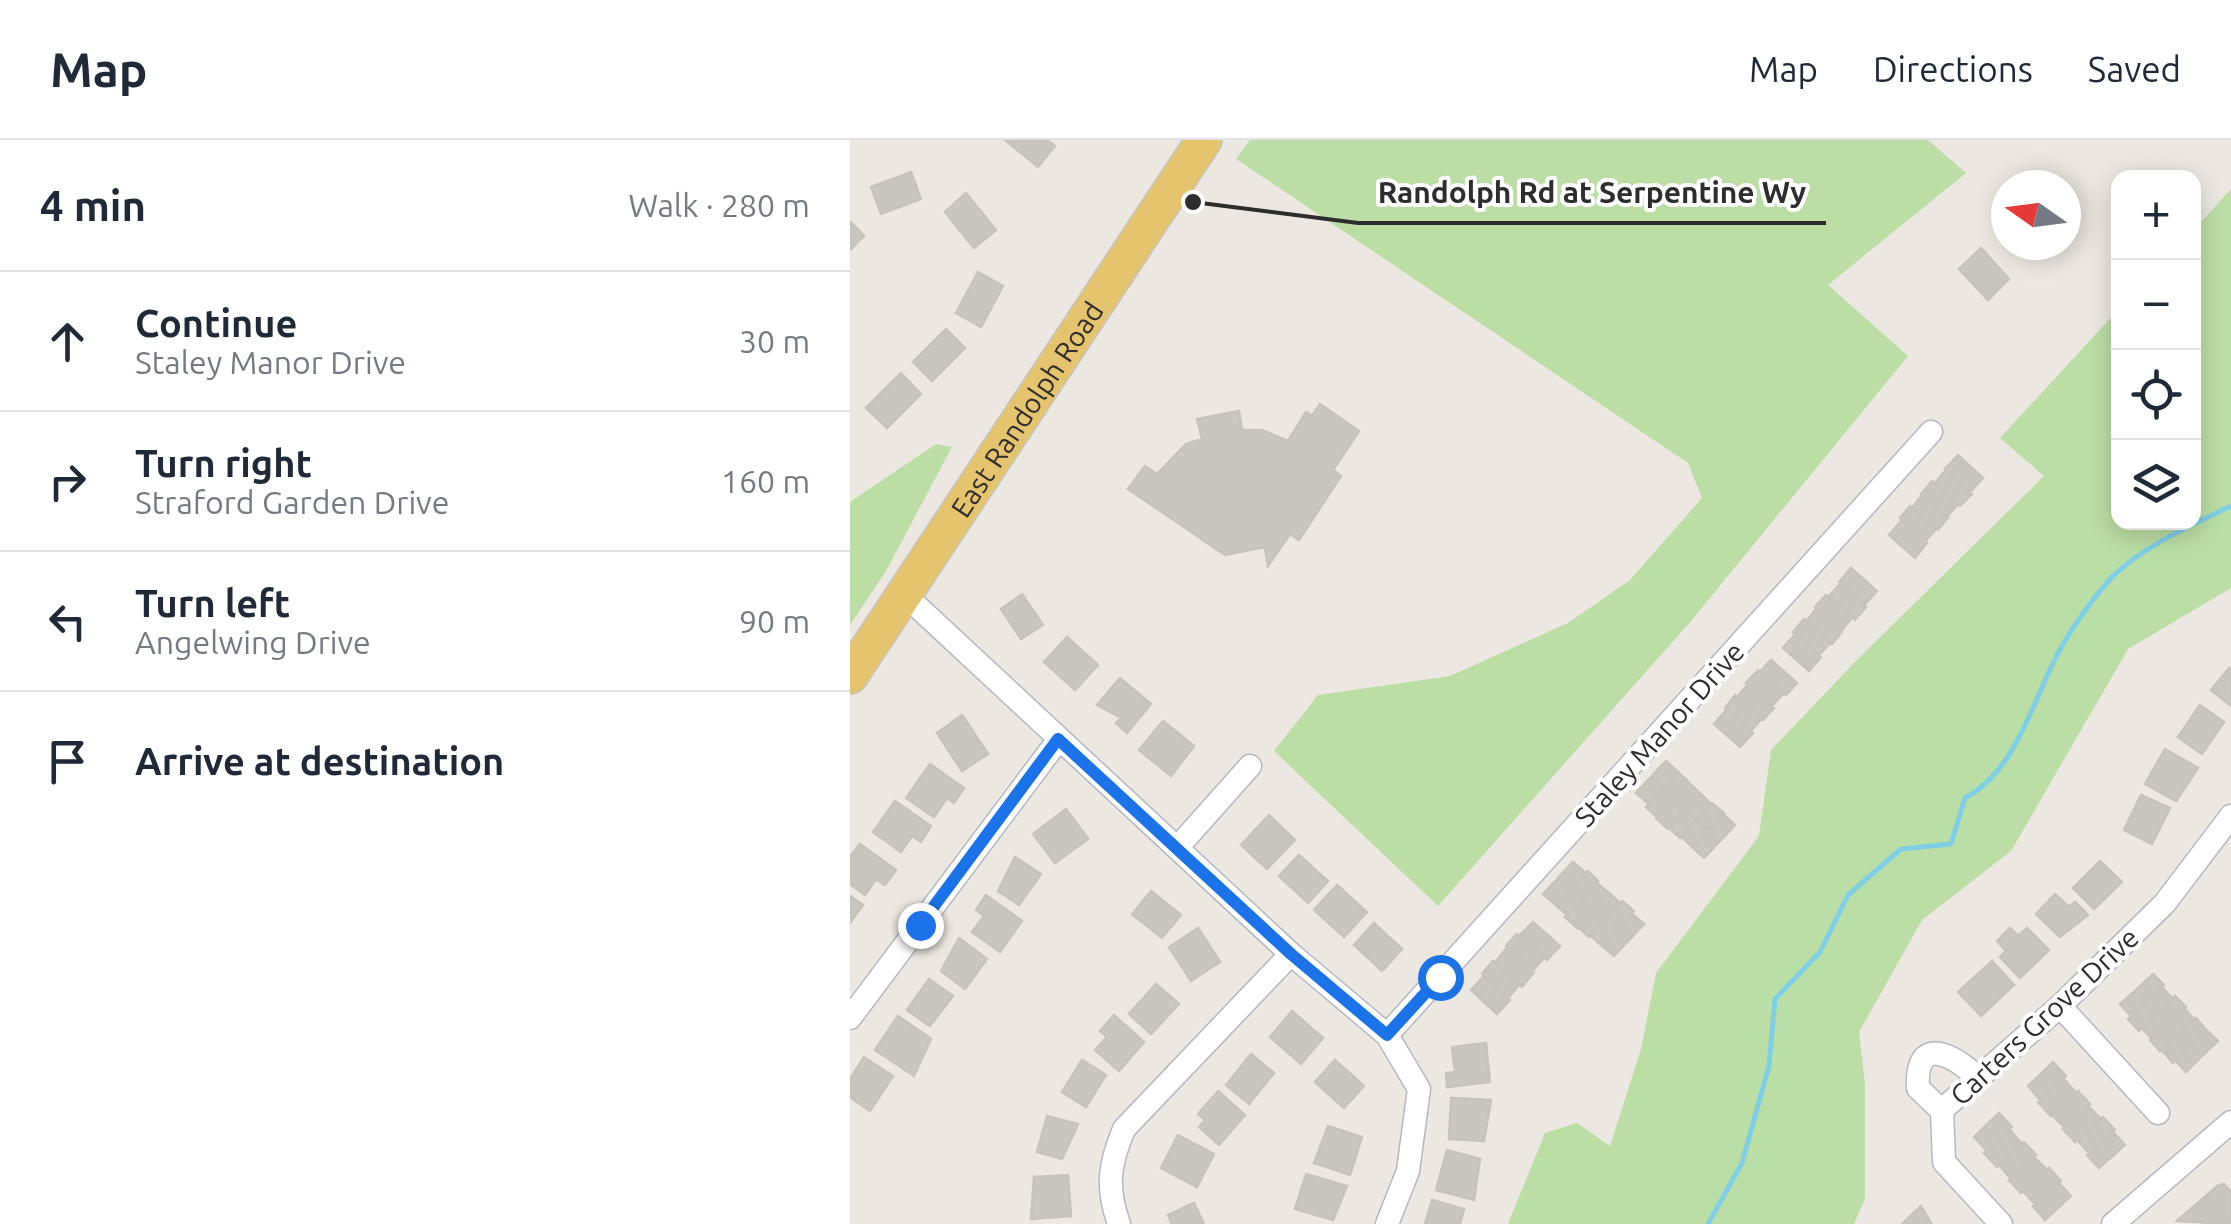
<!DOCTYPE html>
<html lang="en">
<head>
<meta charset="utf-8">
<style>
  body { margin:0; font-family:Ubuntu,sans-serif; background:#f6f6f7; color:#1f2937 }
  .controls { position:absolute; right:30px; top:30px; display:grid; overflow:hidden; border-radius:20px; box-shadow:0 5px 25px #0003 }
  .controls button { width:90px; height:90px; display:grid; place-items:center; padding:0; border:0; border-bottom:2px solid #e0e1e3; background:#fff; color:#1f2937; font:50px sans-serif }
  .compass { position:absolute; left:1141px; top:30px; width:90px; height:90px; border-radius:50%; background:#fff; box-shadow:0 5px 25px #0003; rotate:284deg }
  .stop { position:absolute; width:30px; height:30px; margin:-22px; border:8px solid #1a73e8; border-radius:50%; background:#fff }
  .stop.end { background:#1a73e8; border-color:#fff; box-shadow:0 2px 10px #0008 }
  .list { margin:0; padding:0; list-style:none }
  h2 { display:flex; justify-content:space-between; align-items:center; height:130px; margin:0; padding:0 40px; font-size:42px }
  h2 small { font-size:32px; font-weight:400; color:#747a83 }
  .list li { display:grid; grid-template-columns:65px 1fr auto; gap:30px; align-items:center; box-sizing:border-box; height:140px; padding:0 40px; border-top:2px solid #e0e1e3 }
  .list b { display:block; font-size:38px; white-space:nowrap }
  .list p { margin:0; font-size:32px; white-space:nowrap; color:#747a83 }
  .list em { font-size:32px; font-style:normal; color:#747a83 }
  .icon { flex:none; width:55px; height:55px; fill:none; stroke:currentColor; stroke-width:2; stroke-linecap:round; stroke-linejoin:round }
  .map { position:relative; flex:none; width:1381px; height:1084px; overflow:hidden }
  header { display:flex; align-items:center; gap:60px; box-sizing:border-box; height:140px; padding:0 50px; background:#fff; border-bottom:2px solid #e0e1e3 }
  header strong { font-size:48px }
  nav { display:flex; gap:55px; margin-inline-start:auto; font-size:35px }
  main { display:flex }
  aside { flex:1; background:#fff }
  .map>svg:first-child { display:block }
</style>
</head>
<body>
<header>
<strong>Map</strong>
<nav><a>Map</a><a>Directions</a><a>Saved</a></nav>
</header>
<main>
<aside>
<h2>4 min<small>Walk · 280 m</small></h2>
<ul class="list">
<li><svg class="icon" aria-label="ahead" viewBox="0 0 24 24"><path d="M12 20V5M6 11l6-6 6 6"/></svg><div><b>Continue</b><p>Staley Manor Drive</p></div><em>30 m</em></li>
<li><svg class="icon" aria-label="right" viewBox="0 0 24 24"><path d="M7 20v-9h11M14 6l5 5-5 5"/></svg><div><b>Turn right</b><p>Straford Garden Drive</p></div><em>160 m</em></li>
<li><svg class="icon" aria-label="left" viewBox="0 0 24 24"><path d="M17 20v-9H6M10 6l-5 5 5 5"/></svg><div><b>Turn left</b><p>Angelwing Drive</p></div><em>90 m</em></li>
<li><svg class="icon" aria-label="arrive" viewBox="0 0 24 24"><path d="M6 21V4h12l-3 4 3 4H6"/></svg><div><b>Arrive at destination</b></div></li>
</ul>
</aside>
<div class="map">
<svg width="1381" height="1084" viewBox="0 0 1381 1084">
  <rect width="100%" height="100%" fill="#ede7e1"/>
  <path fill="#badea3" d="M400,0H1078L1116,33L978,145L1058,216L841,481L588,766L424,611L468,555L600,536L718,483L780,440L852,358L838,323L386,19Z
    M1381,49V448L1278,509L1161,711L1072,780L1009,892L1015,944V1058L1004,1084H658L695,993L727,983L760,1006L791,909L806,833L909,696L921,610L1006,521L1194,336L1150,298L1268,170V382H1344V90Z
    M86,304L102,307L36,431L0,485V362Z"/>
  <g fill="none" stroke-linecap="round" stroke-linejoin="round">
    <path stroke="#7ecee5" stroke-width="5" d="M858,1084L892,1023L919,926L925,859L970,812L998,755L1051,709L1101,704L1115,658C1164,632 1181,567 1205,519C1218,493 1242,459 1262,437C1293,406 1342,385 1381,366"/>
  </g>
  <path fill="#c9c5bf" stroke="#c8c3ba" stroke-width="2.5" d="M155,0H197L205,6L188,27Z
    M61,32L71,59L31,74L21,47Z
    M116,53L146,90L124,108L95,72Z
    M0,81L14,96L0,110Z
    M1131,108L1159,139L1138,160L1109,129Z
    M128,132L153,146L131,187L106,173Z
    M96,189L115,208L82,241L63,222Z
    M51,233L71,254L37,288L16,268Z
    M470,264L509,291L483,330L491,336L449,400L440,394L418,426L415,407L375,415L278,349L295,326L307,334L336,304L352,299L347,279L389,271L392,290H412L438,301L456,272L462,276Z
    M1108,315L1133,338L1120,352L1095,329Z
    M1096,330L1122,354L1110,366L1085,343Z
    M1082,341L1108,364L1097,377L1071,354Z
    M1072,355L1098,378L1088,390L1062,368Z
    M1060,366L1086,389L1075,402L1050,378Z
    M1052,380L1077,403L1065,418L1039,395Z
    M1001,428L1027,451L1014,465L989,442Z
    M990,444L1016,467L1005,480L979,456Z
    M172,454L193,485L171,499L151,469Z
    M976,455L1002,478L991,491L965,467Z
    M966,469L992,492L982,504L956,481Z
    M954,479L980,503L969,515L943,492Z
    M945,494L971,517L959,531L933,508Z
    M217,497L248,525L225,550L194,522Z
    M921,520L947,543L936,555L910,532Z
    M1379,528L1381,530V566L1361,550Z
    M908,530L934,553L922,566L896,543Z
    M270,538L301,564L277,593L266,583L271,578L247,565Z
    M898,544L924,568L913,580L887,557Z
    M885,555L912,578L901,591L875,568Z
    M1350,565L1374,582L1352,614L1328,597Z
    M877,569L903,593L890,607L864,584Z
    M112,575L138,614L112,631L87,593Z
    M313,581L344,606L321,636L289,610Z
    M1315,609L1348,628L1326,661L1295,644Z
    M816,621L828,632L813,648L801,637Z
    M80,624L114,648L104,663L97,658L84,677L56,658Z
    M828,632L839,642L823,660L812,650Z
    M801,637L813,648L799,664L786,653Z
    M839,643L851,654L833,672L822,661Z
    M812,650L823,660L807,677L796,667Z
    M851,654L861,664L846,680L835,670Z
    M1291,655L1320,668L1302,704L1274,690Z
    M45,661L81,686L71,702L62,696L51,712L23,692Z
    M822,661L833,672L818,689L806,678Z
    M862,663L874,673L858,690L847,680Z
    M216,669L238,699L205,723L183,694Z
    M835,670L846,680L830,698L819,688Z
    M873,674L885,685L869,702L858,691Z
    M419,675L445,700L417,729L391,705Z
    M847,680L858,690L842,707L831,696Z
    M858,691L869,702L854,718L842,707Z
    M10,704L46,730L35,745L26,739L15,755L0,744V717Z
    M449,715L478,741L458,763L429,736Z
    M165,717L191,734L169,765L148,751Z
    M1250,721L1272,742L1244,769L1223,748Z
    M723,722L736,733L720,750L708,738Z
    M738,731L748,741L733,759L722,748Z
    M708,738L720,750L706,765L693,754Z
    M747,743L759,753L742,772L730,761Z
    M487,745L517,772L494,797L464,770Z
    M722,748L733,759L717,775L706,765Z
    M301,751L331,775L312,798L282,774Z
    M759,753L770,763L754,780L743,770Z
    M1205,754L1219,767L1225,762L1238,775L1210,797L1186,774Z
    M136,755L172,781L150,812L122,792L134,776L126,770Z
    M0,756L13,765L0,783Z
    M730,761L742,772L727,788L715,777Z
    M772,761L784,771L768,788L757,777Z
    M743,770L754,780L739,797L728,787Z
    M782,774L794,784L778,801L767,790Z
    M757,777L768,788L752,806L740,795Z
    M683,782L710,806L697,820L670,795Z
    M524,783L552,809L532,831L504,805Z
    M348,788L370,822L341,841L319,807Z
    M1160,788L1168,796L1177,788L1199,810L1170,838L1150,817L1156,811L1147,801Z
    M767,790L778,801L764,816L752,806Z
    M667,794L694,818L683,830L656,806Z
    M109,798L137,819L115,849L91,831Z
    M657,808L684,832L672,847L645,822Z
    M643,821L670,844L658,858L632,834Z
    M1142,821L1164,845L1131,876L1108,852Z
    M1303,834L1314,845L1297,861L1286,850Z
    M634,836L660,860L647,874L621,850Z
    M79,839L103,856L80,886L57,870Z
    M306,844L329,864L301,894L279,874Z
    M1312,847L1323,859L1305,875L1295,863Z
    M1286,850L1297,861L1281,876L1270,864Z
    M1325,856L1336,867L1318,883L1308,872Z
    M1295,863L1305,875L1289,891L1278,879Z
    M1334,868L1344,879L1327,895L1317,885Z
    M442,871L473,898L451,924L420,897Z
    M1308,872L1318,883L1302,899L1292,888Z
    M264,875L294,902L269,931L245,910L257,897L250,891Z
    M48,876L81,899L64,936L25,910Z
    M1346,878L1357,891L1340,907L1328,894Z
    M1317,885L1327,895L1310,911L1300,900Z
    M1357,891L1368,901L1351,917L1341,906Z
    M1328,894L1340,907L1323,923L1312,910Z
    M636,903L640,942L597,947L596,933L605,932L602,907Z
    M1341,906L1351,917L1336,932L1326,921Z
    M401,914L424,933L399,964L376,945Z
    M14,917L43,936L20,971L0,957V939Z
    M232,920L256,935L236,967L212,952Z
    M485,920L514,946L494,968L465,942Z
    M1203,922L1216,936L1190,960L1178,946Z
    M1214,939L1226,953L1201,976L1188,962Z
    M368,951L395,975L369,1005L349,987L355,980L348,974Z
    M1228,951L1240,964L1215,988L1202,975Z
    M601,958L641,960L634,1001L599,999Z
    M1238,966L1251,979L1225,1002L1213,989Z
    M1149,973L1162,987L1137,1011L1124,997Z
    M197,976L228,984L212,1019L187,1012Z
    M1253,977L1265,990L1239,1013L1227,1000Z
    M478,986L512,997L500,1035L464,1023Z
    M1160,990L1172,1004L1147,1027L1134,1013Z
    M1263,992L1275,1005L1249,1028L1237,1015Z
    M328,995L364,1014L347,1047L311,1028Z
    M1174,1002L1186,1015L1161,1039L1149,1025Z
    M597,1010L630,1019L624,1060L586,1050Z
    M1184,1017L1197,1030L1171,1053L1159,1040Z
    M1199,1028L1211,1041L1185,1064L1173,1051Z
    M456,1034L497,1046L483,1080L445,1069Z
    M218,1035L221,1076L181,1079L184,1037Z
    M1209,1043L1221,1056L1195,1080L1183,1066Z
    M1374,1044L1381,1052V1084L1327,1081L1367,1046Z
    M582,1060L614,1069L610,1084H575Z
    M344,1063L354,1084H322L318,1075Z
    M1071,1066L1081,1083L1052,1084Z"/>
  <g fill="none" stroke-linecap="round" stroke-linejoin="round">
    <defs>
      <path id="minor" d="M56,456L441,814L537,895L569,949L558,1031L537,1084
        M327,708L400,626
        M1210,866L1308,973
        M0,878L209,599
        M537,895L1081,292
        M1093,972L1068,948C1065,893 1104,915 1128,938
        M269,1084C256,1047 259,1025 274,989L441,814
        M1151,1084L1094,1022L1092,970L1210,866L1315,763L1381,676
        M1263,1084L1381,982"/>
      <g id="primary">
        <path id="s1" d="M0,536L354,0"/>
      </g>
    </defs>
    <use href="#minor" stroke="#b4b7bf" stroke-width="25"/>
    <use href="#primary" stroke="#c4c4c4" stroke-width="38"/>
    <use href="#minor" stroke="#fff" stroke-width="22"/>
    <use href="#primary" stroke="#e5c46e" stroke-width="35"/>
  </g>
  <g fill="none" stroke-linecap="round" stroke-linejoin="round">
    <path stroke="#1a73e8" stroke-width="12" d="M70,785L208,599L441,814L537,895L590,837"/>
  </g>
  <g text-anchor="middle" dominant-baseline="central" stroke-width="8" stroke-linejoin="round" paint-order="stroke">
    <g font-size="28" fill="#2d2d2d" stroke="#fff">
      <text stroke="none"><textPath href="#s1" startOffset="320">East Randolph Road</textPath></text>
      <text transform="translate(809 594) rotate(-48)">Staley Manor Drive</text>
      <text transform="translate(1194 876) rotate(-43)">Carters Grove Drive</text>
    </g>
  </g>
  <path fill="none" stroke="#2d2d2d" stroke-width="4" d="M343 62L508 83H976"/>
  <circle fill="#2d2d2d" stroke="#fff" stroke-width="4" cx="343" cy="62" r="10"/>
  <g font-size="30" text-anchor="middle" font-weight="bold" fill="#2d2d2d" stroke="#fff" stroke-width="8" stroke-linejoin="round" paint-order="stroke">
    <text x="742" y="63">Randolph Rd at Serpentine Wy</text>
  </g>
</svg>
<div class="controls">
<button>+</button>
<button>−</button>
<button><svg class="icon" aria-label="locate" viewBox="0 0 24 24"><circle cx="12" cy="12" r="6"/><path d="M12 2v4M12 18v4M2 12h4M18 12h4"/></svg></button>
<button><svg class="icon" aria-label="layers" viewBox="0 0 24 24"><path d="M12 4l9 5-9 5-9-5zM3 14l9 5 9-5"/></svg></button>
</div>
<svg class="compass" viewBox="-18 -18 36 36"><path d="M0-13l5 13h-10z" fill="#e53935"/><path d="M0 13l5-13h-10z" fill="#747a83"/></svg>
<div class="stop" style="left:590px;top:837px"></div>
<div class="stop end" style="left:70px;top:785px"></div>
</div>
</main>
</body>
</html>
